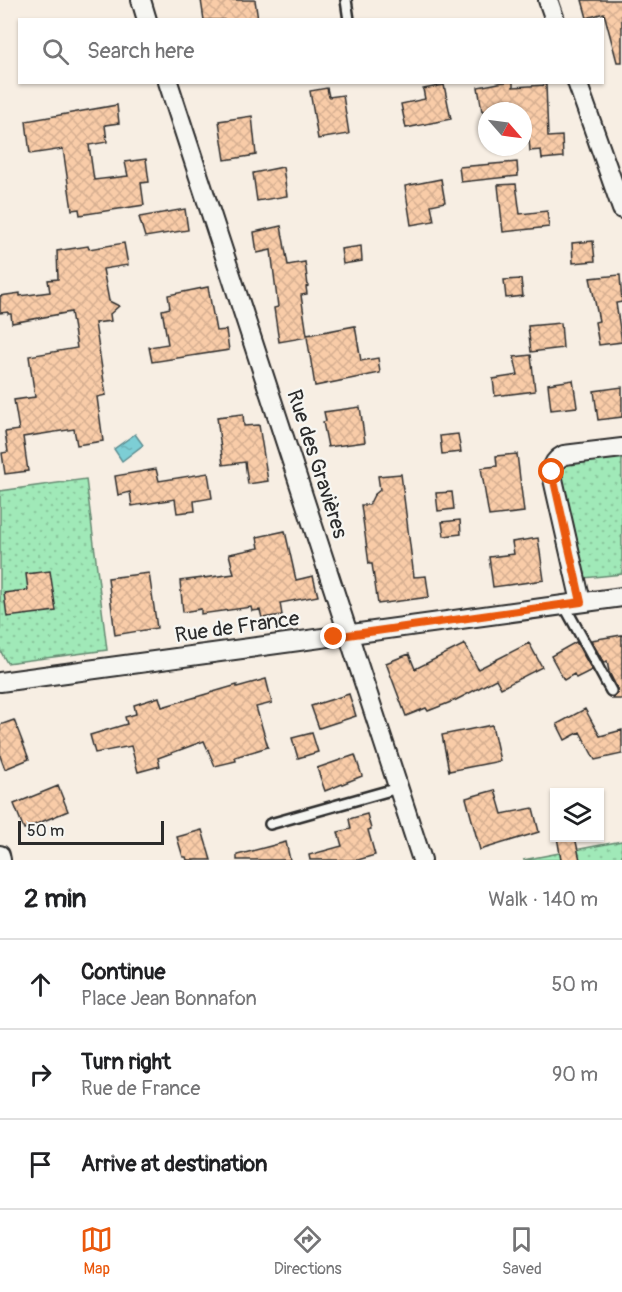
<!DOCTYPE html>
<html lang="en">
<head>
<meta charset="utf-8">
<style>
  body { margin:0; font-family:Pangolin,sans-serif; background:#f6f6f6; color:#202124 }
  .controls { position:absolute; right:18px; bottom:18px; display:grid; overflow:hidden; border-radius:0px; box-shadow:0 2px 4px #0004 }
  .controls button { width:54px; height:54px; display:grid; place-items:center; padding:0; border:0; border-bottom:2px solid #e0e0e0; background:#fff; color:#202124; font:30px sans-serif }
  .compass { position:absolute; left:478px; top:102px; width:54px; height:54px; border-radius:50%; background:#fff; box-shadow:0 2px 4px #0004; rotate:118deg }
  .scale { position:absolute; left:18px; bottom:15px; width:146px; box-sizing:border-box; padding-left:6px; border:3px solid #2b2b2b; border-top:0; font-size:16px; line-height:21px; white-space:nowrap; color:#2b2b2b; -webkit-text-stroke:4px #f6f6f2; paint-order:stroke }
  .stop { position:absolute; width:18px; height:18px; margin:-14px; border:4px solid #ea580c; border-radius:50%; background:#fff }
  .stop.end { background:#ea580c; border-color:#fff; box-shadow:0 2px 6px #0008 }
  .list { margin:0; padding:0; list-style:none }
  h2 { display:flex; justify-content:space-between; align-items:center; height:78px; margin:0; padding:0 24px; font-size:26px }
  h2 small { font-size:20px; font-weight:400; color:#757577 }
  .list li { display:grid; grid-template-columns:39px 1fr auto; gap:18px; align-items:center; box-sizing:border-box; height:90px; padding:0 24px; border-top:2px solid #e0e0e0 }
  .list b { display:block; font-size:22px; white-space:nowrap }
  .list p { margin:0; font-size:20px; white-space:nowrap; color:#757577 }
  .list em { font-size:20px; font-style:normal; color:#757577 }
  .icon { flex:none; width:33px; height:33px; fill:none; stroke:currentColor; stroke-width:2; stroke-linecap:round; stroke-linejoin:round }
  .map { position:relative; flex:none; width:622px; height:860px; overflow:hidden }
  .search { position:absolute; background:#fff; box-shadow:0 2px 4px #0004; left:18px; right:18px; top:18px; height:66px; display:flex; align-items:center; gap:15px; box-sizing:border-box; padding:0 21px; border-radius:0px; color:#757577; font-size:22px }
  .sheet { height:348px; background:#fff }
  nav { display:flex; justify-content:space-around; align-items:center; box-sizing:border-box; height:84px; border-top:2px solid #e0e0e0; background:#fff; font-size:16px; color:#757577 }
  nav a { display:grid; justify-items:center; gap:3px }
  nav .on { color:#ea580c }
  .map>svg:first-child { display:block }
</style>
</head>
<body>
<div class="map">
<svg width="622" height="860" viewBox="0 0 622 860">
  <defs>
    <pattern id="park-dots" width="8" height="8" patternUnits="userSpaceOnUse" patternTransform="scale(1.5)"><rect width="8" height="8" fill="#a0e9b8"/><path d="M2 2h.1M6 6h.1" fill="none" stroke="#8ac89e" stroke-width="1.8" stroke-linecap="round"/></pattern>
    <pattern id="water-ripples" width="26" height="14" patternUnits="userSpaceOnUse" patternTransform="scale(1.5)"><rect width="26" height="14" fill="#7dced5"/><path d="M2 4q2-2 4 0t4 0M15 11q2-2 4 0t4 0" fill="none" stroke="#6cb1b7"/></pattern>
    <pattern id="building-cross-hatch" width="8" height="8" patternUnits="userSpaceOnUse" patternTransform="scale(1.5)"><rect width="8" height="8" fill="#f9cca8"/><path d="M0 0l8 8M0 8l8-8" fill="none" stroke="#d6af91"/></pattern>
  </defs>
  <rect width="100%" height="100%" fill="#f7eee3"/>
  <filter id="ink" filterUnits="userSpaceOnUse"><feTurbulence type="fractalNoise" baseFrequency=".0167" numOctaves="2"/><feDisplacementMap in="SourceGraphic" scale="12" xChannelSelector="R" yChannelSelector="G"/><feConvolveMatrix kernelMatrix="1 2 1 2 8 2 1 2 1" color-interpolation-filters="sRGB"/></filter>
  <g filter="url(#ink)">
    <path fill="url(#park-dots)" stroke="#668a72" stroke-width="1.5" d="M622,457V574L584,578L560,465Z
      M86,479L107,650L7,663L0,650V491Z
      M622,841V860H523Z"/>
    <path fill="url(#water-ripples)" stroke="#5c8d91" stroke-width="1.5" d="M135,434L143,445L122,461L114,449Z"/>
    <path fill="url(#building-cross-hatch)" stroke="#2b2b2b" stroke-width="1.5" d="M201,0H255L258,20H204Z
      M582,0H622V62H617L604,13L587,18Z
      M504,82H513V87L546,85L548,137L562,136L563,157L542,159L541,150L530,151L527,113H524V111H482L478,87Z
      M444,85L451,119L406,128L401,104L425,99L423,89Z
      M327,88L329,97L343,95L349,134L318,139L310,91Z
      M117,105L119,123L105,125L107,142L89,145L94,180L128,176L125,162L146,159L149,182L141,183L144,205L80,215L79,209L72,210L63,149L30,154L26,121Z
      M252,116L256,155L225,160L219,121Z
      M517,162L518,176L461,182L459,167Z
      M283,167L287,196L257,201L253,173Z
      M441,179L445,202L431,205L434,221L411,225L405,186Z
      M516,184L520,214L547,211L549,227L503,232L498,185Z
      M185,209L188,230L145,237L139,217Z
      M281,226L288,265L305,262L308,286L306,287L307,294L301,295L307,335L355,326L361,361L378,358L380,373L315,386L307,337L279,342L274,308L278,307L271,250L257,253L254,232Z
      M593,241L595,261L573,263L572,243Z
      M124,243L128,265L103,269L109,301L119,306L110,314L111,321L95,323L106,395L97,397L103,441L77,445L74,429L23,437L28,471L5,474L2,453L8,452L5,432L19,430L14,400L35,397L29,356L77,348L71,312L12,323L11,314H8V312L0,313V296L20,293V296L50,292L48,280L58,279L57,251L88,246L89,249Z
      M361,246L362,261L343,264L341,249Z
      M620,275L622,302L616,303L622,342L599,345L595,322L599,321L590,278Z
      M521,279L523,296L506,298L504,280Z
      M208,287L216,331L226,330L229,350L152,362L149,347L168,344L162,310L170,308L168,295Z
      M561,323L563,348L531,352L528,326Z
      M531,355L535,391L495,396L493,379L518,375L514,357Z
      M573,380L577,407L551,410L548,384Z
      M622,387V417L598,420L594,391Z
      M360,407L365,442L328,447L323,422L326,421L324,412Z
      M243,414L244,426L259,425L268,481L248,484L245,462L223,465L217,417Z
      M458,434L461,452L442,454L440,436Z
      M517,454L524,512L489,516L481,468L497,466L496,456Z
      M156,469L159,481L208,473L212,498L194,501L195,511L177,513L175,499L132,506L130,492L118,495L115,476Z
      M401,474L414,577L426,576L429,597L378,604L372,564H369L361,505H369L374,495L380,490L378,476Z
      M452,492L454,509L438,511L436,493Z
      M460,520L461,534L444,536L442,522Z
      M285,531L296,580L313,576L318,596L280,603L282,615L262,618L260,610L252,611L251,607L201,614V609L183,612L180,581L234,574L229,554L259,548L257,537Z
      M538,538L544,580L493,587L489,557L514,554L512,542Z
      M50,571L56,611L7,617L4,593L28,590L26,574Z
      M149,573L157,628L115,635L108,578Z
      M622,635V699H612L617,694V688L609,672L607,661L604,663L591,640Z
      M576,642L592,670L576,678L574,674L564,680L551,656Z
      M529,643L542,667L501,688L496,679L456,700L428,711L426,708L406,716L386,663L409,654L415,669L465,644L478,669Z
      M266,679L272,703L256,707L268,747L235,757L236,761L215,766L204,741L158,758L160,766L138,772L131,746L95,753L90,735L127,724L125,717L136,714L134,705L159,697L162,707L237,685V687Z
      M349,694L356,716L319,728L311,706Z
      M585,709L600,736L622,730V754L595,760L580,732L565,740L557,724Z
      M14,720L29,759L5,769L0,756V725Z
      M492,725L500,761L449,771L442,735Z
      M312,733L318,752L298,758L292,738Z
      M355,755L362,776L325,791L317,768Z
      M58,786L68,811L24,829L14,804Z
      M495,790L502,814L533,808L539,832L480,850L466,798Z
      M367,814L371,829L368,830L375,855L358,860H310L309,855L342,846L338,832L351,829L349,819Z
      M202,830L211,860H187L186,857H183L177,837Z
      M557,837H575L580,860H561Z
      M286,842L290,860H237V855Z"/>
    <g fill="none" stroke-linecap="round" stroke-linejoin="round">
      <defs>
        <path id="service" d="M346,0L349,20
          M564,605L611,691
          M270,824L398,788"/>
        <path id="minor" d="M141,0L147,20
          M548,0L555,20
          M168,82L422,860
          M577,82L622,209
          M581,602L553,479C551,467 553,461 564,455L622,448
          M0,682L622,597
          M0,855L1,860"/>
      </defs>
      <use href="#service" stroke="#2b2b2b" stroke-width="14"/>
      <use href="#minor" stroke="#2b2b2b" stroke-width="22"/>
      <use href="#service" stroke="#f6f6f2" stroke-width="9"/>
      <use href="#minor" stroke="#f6f6f2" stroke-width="18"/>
    </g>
  </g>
  <g fill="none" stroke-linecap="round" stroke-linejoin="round" filter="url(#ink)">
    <path stroke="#ea580c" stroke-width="8" d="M334,637L581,602L552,472"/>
  </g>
  <g text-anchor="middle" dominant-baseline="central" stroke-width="4.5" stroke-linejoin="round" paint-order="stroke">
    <g font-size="21" fill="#2b2b2b" stroke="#f6f6f2">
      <text transform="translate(317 464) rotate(72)">Rue des Gravières</text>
      <text transform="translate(237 627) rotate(-8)">Rue de France</text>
    </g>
  </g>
</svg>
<div class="controls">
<button><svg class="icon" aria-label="layers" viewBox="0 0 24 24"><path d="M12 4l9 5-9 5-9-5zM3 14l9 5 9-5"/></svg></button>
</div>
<svg class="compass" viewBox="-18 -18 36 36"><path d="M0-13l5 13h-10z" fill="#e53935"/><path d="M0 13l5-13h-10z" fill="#757577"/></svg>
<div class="scale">50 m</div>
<div class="stop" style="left:552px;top:472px"></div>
<div class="stop end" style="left:334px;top:637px"></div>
<div class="search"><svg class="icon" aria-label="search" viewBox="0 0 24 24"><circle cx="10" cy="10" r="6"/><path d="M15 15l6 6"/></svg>Search here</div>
</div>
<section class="sheet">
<h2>2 min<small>Walk · 140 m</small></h2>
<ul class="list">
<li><svg class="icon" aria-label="ahead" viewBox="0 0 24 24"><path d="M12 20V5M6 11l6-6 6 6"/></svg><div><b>Continue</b><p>Place Jean Bonnafon</p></div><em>50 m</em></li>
<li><svg class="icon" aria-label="right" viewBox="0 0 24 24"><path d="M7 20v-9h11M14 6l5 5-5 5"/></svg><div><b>Turn right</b><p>Rue de France</p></div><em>90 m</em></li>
<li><svg class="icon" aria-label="arrive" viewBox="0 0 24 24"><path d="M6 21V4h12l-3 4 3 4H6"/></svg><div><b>Arrive at destination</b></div></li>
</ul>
</section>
<nav>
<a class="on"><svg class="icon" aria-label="map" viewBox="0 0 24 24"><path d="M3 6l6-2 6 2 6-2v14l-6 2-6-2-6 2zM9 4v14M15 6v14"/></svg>Map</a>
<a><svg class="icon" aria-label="directions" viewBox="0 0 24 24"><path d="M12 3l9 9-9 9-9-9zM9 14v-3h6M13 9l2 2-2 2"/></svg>Directions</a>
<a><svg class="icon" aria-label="saved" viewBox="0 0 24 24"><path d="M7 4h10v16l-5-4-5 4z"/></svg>Saved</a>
</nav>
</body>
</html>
